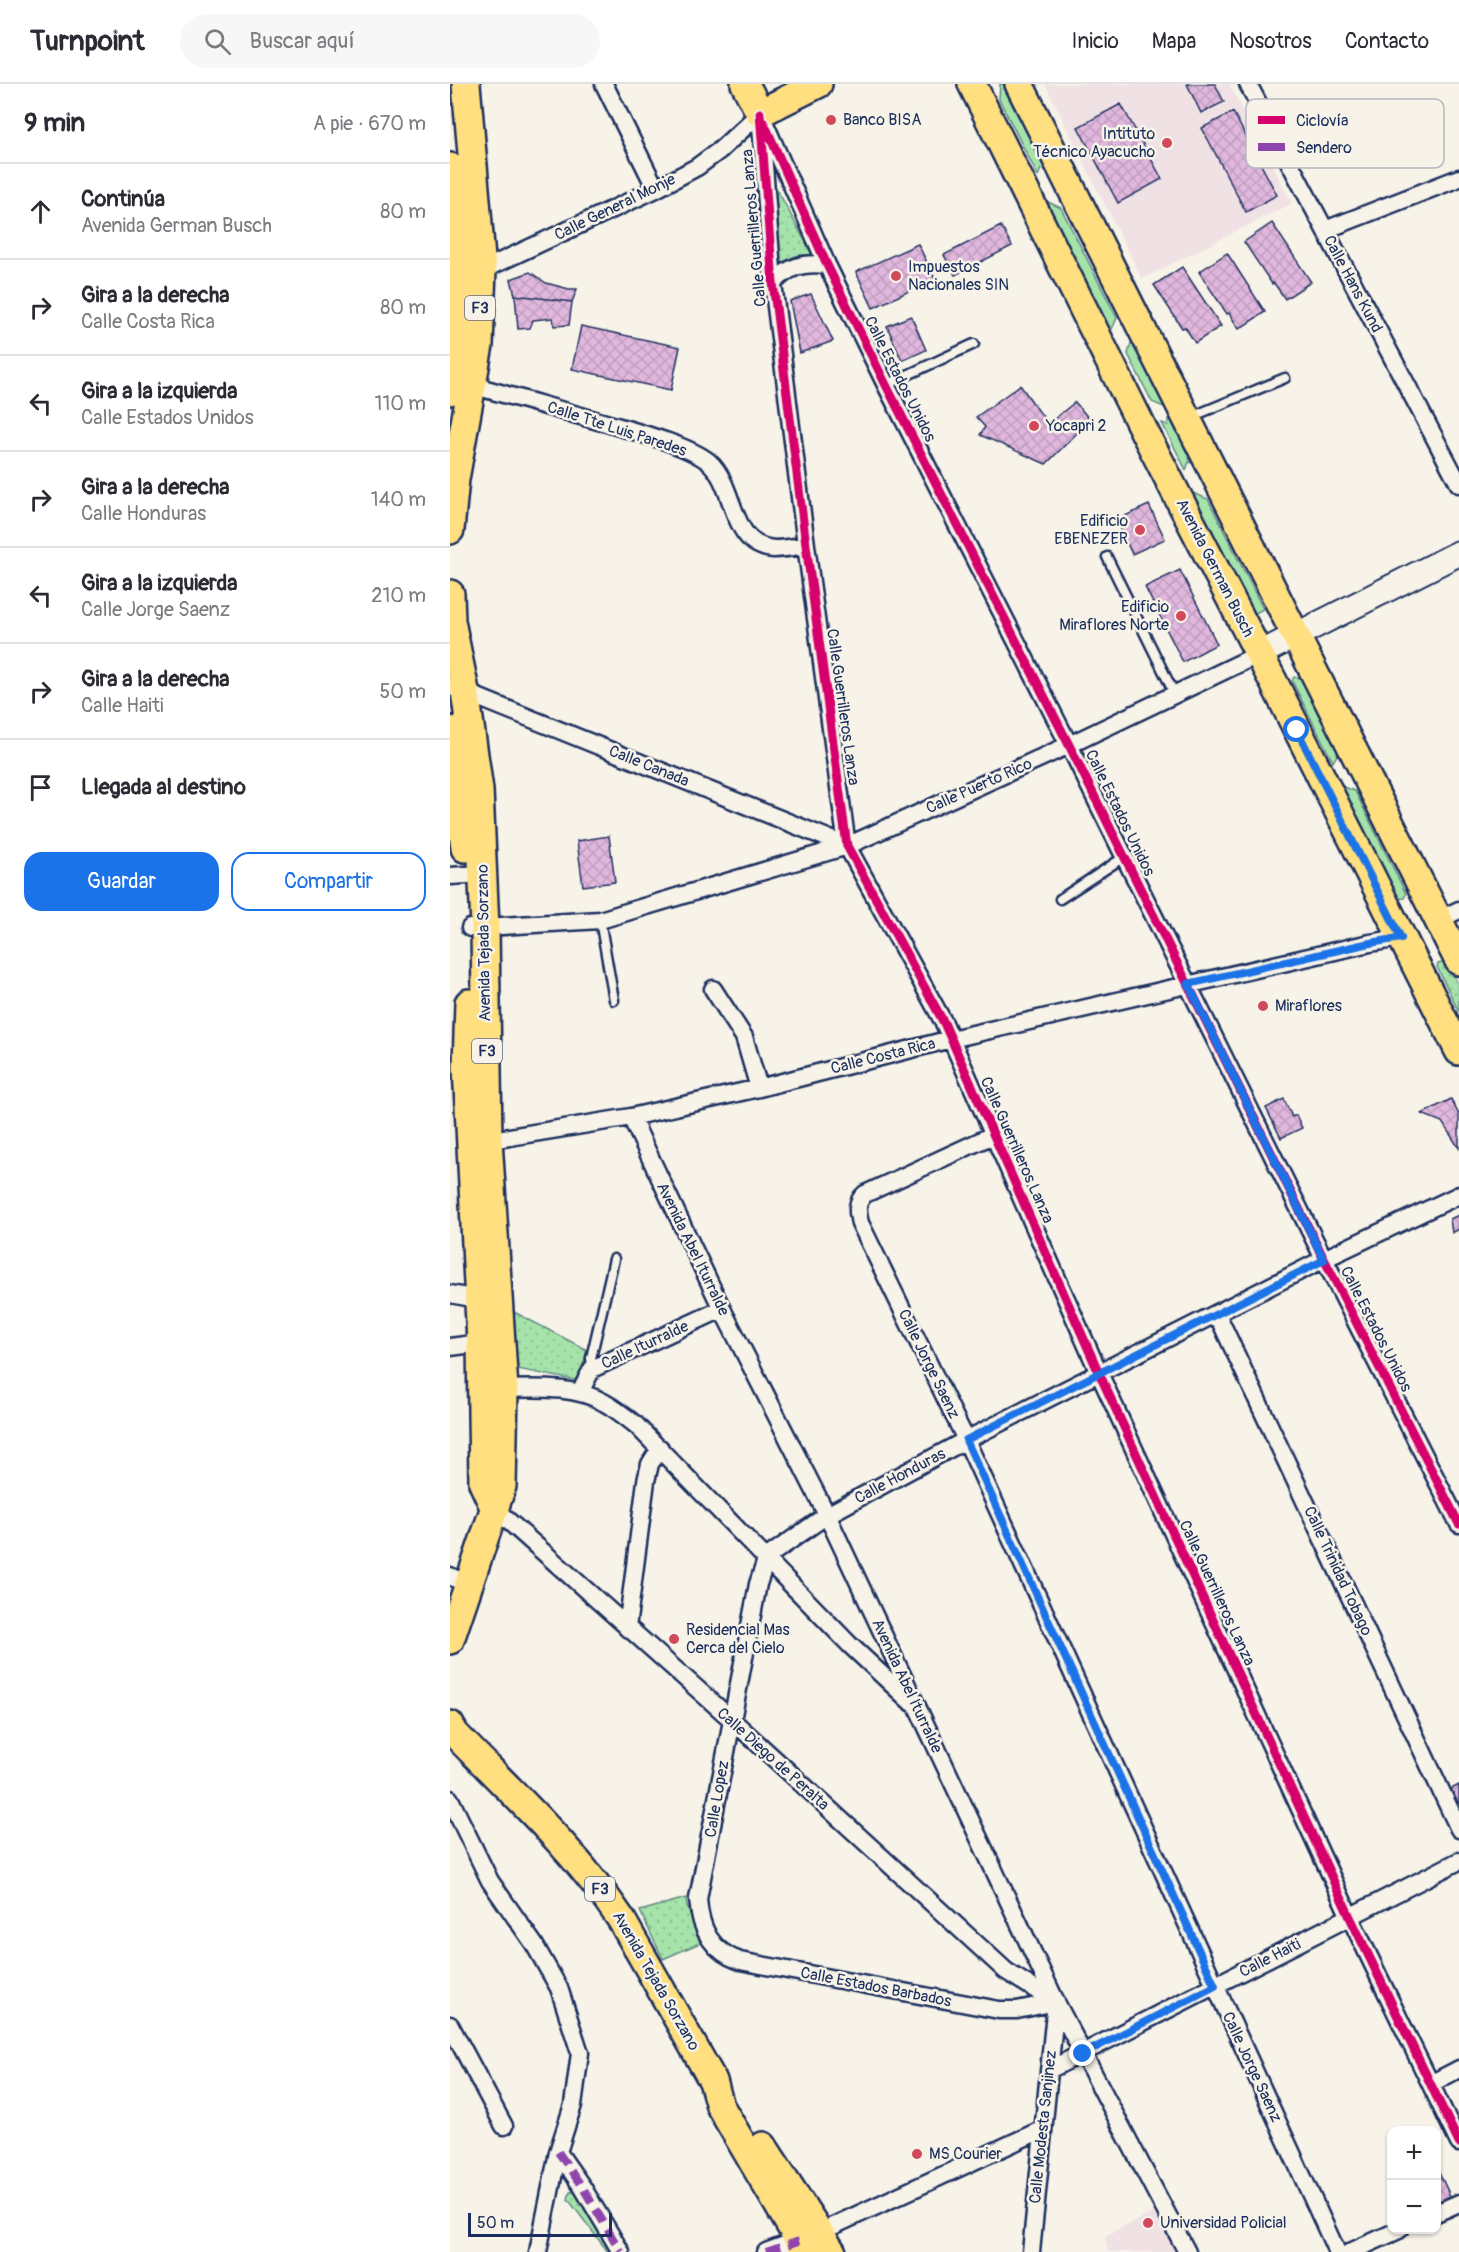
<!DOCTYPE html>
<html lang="es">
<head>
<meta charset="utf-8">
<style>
  body { margin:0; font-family:Pangolin,sans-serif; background:#f7f7f7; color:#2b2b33 }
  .controls { position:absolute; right:18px; bottom:18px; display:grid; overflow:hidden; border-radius:12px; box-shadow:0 2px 4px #0004 }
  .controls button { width:54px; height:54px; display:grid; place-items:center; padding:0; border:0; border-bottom:2px solid #e1e1e2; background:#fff; color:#2b2b33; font:30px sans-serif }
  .scale { position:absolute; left:18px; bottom:15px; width:144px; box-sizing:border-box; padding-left:6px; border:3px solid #1b2f5e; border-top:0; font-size:16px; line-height:21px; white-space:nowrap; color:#1b2f5e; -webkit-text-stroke:4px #f7f3e8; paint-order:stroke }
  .stop { position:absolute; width:18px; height:18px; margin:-14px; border:4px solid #1a73e8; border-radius:50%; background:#fff }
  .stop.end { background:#1a73e8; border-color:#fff; box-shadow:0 2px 6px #0008 }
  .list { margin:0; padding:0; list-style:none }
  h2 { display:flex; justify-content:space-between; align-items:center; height:78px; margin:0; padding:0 24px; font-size:26px }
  h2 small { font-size:20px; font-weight:400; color:#7c7c81 }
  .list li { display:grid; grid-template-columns:39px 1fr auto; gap:18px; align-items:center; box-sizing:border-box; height:96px; padding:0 24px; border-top:2px solid #e1e1e2 }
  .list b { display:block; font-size:22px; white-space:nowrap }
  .list p { margin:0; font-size:20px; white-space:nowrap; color:#7c7c81 }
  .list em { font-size:20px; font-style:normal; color:#7c7c81 }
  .actions { display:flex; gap:12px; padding:18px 24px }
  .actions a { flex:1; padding:14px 0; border:2px solid #1a73e8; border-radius:18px; text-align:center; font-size:21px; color:#1a73e8 }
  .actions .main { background:#1a73e8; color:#fff }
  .icon { flex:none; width:33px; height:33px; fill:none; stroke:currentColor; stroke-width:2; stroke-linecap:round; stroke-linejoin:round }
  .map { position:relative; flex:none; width:1009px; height:2168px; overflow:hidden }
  header { display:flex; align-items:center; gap:36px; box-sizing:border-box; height:84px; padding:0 30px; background:#fff; border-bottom:2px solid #e1e1e2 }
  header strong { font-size:28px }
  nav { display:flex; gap:33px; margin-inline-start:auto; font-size:21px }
  .search { width:420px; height:54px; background:#f7f7f7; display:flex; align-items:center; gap:15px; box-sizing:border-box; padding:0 21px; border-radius:33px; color:#7c7c81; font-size:22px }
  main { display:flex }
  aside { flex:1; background:#fff }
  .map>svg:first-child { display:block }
</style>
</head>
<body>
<header>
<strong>Turnpoint</strong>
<div class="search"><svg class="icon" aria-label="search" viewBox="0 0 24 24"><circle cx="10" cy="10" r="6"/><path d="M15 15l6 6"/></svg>Buscar aquí</div>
<nav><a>Inicio</a><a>Mapa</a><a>Nosotros</a><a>Contacto</a></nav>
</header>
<main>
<aside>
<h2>9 min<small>A pie · 670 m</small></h2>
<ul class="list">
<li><svg class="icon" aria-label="ahead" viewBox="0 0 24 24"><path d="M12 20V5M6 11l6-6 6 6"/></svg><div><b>Continúa</b><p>Avenida German Busch</p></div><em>80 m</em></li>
<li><svg class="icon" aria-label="right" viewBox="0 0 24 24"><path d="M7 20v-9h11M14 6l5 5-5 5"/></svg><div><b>Gira a la derecha</b><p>Calle Costa Rica</p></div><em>80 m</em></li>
<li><svg class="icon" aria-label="left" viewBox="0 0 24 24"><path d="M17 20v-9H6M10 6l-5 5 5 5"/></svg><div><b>Gira a la izquierda</b><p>Calle Estados Unidos</p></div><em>110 m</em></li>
<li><svg class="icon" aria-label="right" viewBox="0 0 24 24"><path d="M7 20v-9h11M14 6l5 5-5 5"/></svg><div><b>Gira a la derecha</b><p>Calle Honduras</p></div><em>140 m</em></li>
<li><svg class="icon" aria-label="left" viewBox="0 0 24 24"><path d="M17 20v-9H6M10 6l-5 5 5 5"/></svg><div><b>Gira a la izquierda</b><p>Calle Jorge Saenz</p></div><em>210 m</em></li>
<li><svg class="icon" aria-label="right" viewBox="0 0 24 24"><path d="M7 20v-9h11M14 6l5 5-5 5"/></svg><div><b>Gira a la derecha</b><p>Calle Haiti</p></div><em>50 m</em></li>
<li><svg class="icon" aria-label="arrive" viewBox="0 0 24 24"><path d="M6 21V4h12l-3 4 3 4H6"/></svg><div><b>Llegada al destino</b></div></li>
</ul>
<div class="actions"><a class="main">Guardar</a><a>Compartir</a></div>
</aside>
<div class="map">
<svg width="1009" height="2168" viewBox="0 0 1009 2168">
  <defs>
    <pattern id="park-dots" width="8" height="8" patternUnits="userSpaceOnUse" patternTransform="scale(1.5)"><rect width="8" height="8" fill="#a6e3aa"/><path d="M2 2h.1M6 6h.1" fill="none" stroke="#8ec395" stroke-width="1.8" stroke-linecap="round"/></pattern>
    <pattern id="building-cross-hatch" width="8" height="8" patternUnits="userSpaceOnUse" patternTransform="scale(1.5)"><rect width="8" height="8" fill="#e1b7dd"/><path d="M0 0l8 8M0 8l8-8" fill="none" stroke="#c09ec0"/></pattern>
  </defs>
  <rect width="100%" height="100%" fill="#f7f3e8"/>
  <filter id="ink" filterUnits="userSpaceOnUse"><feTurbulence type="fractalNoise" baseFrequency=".0167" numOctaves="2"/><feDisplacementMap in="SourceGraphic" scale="12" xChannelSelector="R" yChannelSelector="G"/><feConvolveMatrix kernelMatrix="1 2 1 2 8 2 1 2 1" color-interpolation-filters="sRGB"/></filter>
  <g filter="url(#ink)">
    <path fill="#f0e1e5" d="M595,0H779L842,119L692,195Z
      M708,2126L729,2168H658L655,2152Z"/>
    <path fill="#a6e3aa" stroke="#608984" stroke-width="1.5" d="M550,0H557L599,88L591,85L588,92L549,15Z
      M592,115L611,124L667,234L662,245L656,242Z
      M681,259L689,262L721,326L702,318L678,270Z
      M721,327L748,381L739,378L736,386L712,339L718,341Z
      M743,409L758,415L813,525L802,531L740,410Z
      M854,591L895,673L887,671L883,678L842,597L844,593L849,594Z
      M887,701L905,707L956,810L954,814L945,815Z"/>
    <path fill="url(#park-dots)" stroke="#608984" stroke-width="1.5" d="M322,96L363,172C349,169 342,172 330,180Z
      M997,878L1009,902V928L987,883L988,880Z
      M62,1227L137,1266L129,1297L62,1284Z
      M236,1814L237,1822L252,1858L213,1875L190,1827Z
      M132,2107L168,2168H158L118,2115L120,2108Z"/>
    <path fill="url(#building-cross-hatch)" stroke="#1b2f5e" stroke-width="1.5" d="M737,0H765L774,18L751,29Z
      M671,20L712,95L668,119L628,43Z
      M783,28L827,111L796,128L752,44Z
      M822,139L861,198L835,215L824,199L822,200L794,158Z
      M551,142L562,162L505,191L494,171Z
      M468,160L485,195L423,224L406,188Z
      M777,169L815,228L789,245L779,229L777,230L749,188Z
      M732,183L771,242L745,259L735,243L732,244L704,201Z
      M80,188L96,199L119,205H127L122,218L65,211L61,195Z
      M361,210L383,257L350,269L340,217Z
      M65,211L122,218L119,241L104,242L103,234L83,236L80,244L68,245Z
      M461,232L476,266L452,277L437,242Z
      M131,242L230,263L221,306L122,285Z
      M570,301L598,340L625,318L640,336L596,380L530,351L535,343L526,333Z
      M699,421L715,455L682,470L666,436Z
      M730,486L767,560L733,578L695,503Z
      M159,752L165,798L133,802L127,757Z
      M834,1015L842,1033L846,1031L852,1044L831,1054L816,1024Z
      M1001,1015L1009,1031V1064L992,1038L972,1030Z
      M1009,1131V1145L1002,1149L1000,1135Z
      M1009,1701V1721L1001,1705Z
      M989,2088L1001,2114L986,2120V2090Z"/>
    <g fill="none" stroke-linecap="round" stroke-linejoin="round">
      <defs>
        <path id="lane" d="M436,301L524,260
          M741,333L835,294
          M657,473L725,611
          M610,815L674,773
          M150,836L164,916
          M142,1285L141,1274L164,1175"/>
        <path id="street" d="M154,0L206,105
          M798,0L1009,400
          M310,29L323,199L356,461L397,762L494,939L649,1289L900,1833L1009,2059
          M315,40L377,181L436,301L619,661L874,1175L1009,1440
          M875,146L1009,94
          M26,189L206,105L247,83L270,66L310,29
          M323,199C340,182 353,178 377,181
          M14,299C62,312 109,326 156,339C183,347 238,361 259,378C287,403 279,462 324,465C334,465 345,463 356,461
          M0,602L397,762
          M0,792L33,790
          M988,836L1009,826
          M20,844L150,836L397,762L619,661L809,570
          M263,905L294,953L309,1004
          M181,1033L272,1225L377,1431L606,1918L737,2168
          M543,1051L415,1110C406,1118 407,1127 410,1139L516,1356L887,2168
          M29,1058L181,1033L309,1004L501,955L920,859L951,854
          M0,1210L28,1215
          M767,1230L1009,1745
          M0,1263L31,1259
          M45,1305C81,1305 123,1300 155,1319C166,1325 176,1333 186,1341L400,1561L461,1618
          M130,1308L142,1285L272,1225
          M45,1425L281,1635L556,1887L605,1918
          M317,1473L377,1431L516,1356L874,1175L1009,1111
          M317,1473L308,1500L248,1815C250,1845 261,1867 290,1877L549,1926H567L606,1918
          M0,1492L19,1501
          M177,1544L196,1397L200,1380L210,1364
          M0,1715L40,1797L84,1860L109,1904L130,1969L123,2021L108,2068L88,2168
          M0,1941L54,2042
          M599,1986L1009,1777
          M982,1999L1009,1985
          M108,2068L133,2104L171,2168
          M986,2129L1009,2119
          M316,2168L370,2148L593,2045
          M581,2168L606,1918
          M900,2168L949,2146"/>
        <path id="secondary" d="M809,570L1009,469"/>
        <path id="primary" d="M295,0L310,29L368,0
          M522,0L695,349L822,595L1009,967
          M569,0L1009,877
          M0,83L11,245L0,307
          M0,446L5,395L29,261L32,186L16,0
          M0,510L1,537L15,607L29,706L35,844L38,1056L54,1305L52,1402L0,1556
          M0,646L15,764
          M19,919L17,983L31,1259L33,1399L45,1425
          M0,1641L5,1650C62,1709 125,1766 171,1835L263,1997L270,2022L356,2168
          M313,2062L382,2168"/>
      </defs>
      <use href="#lane" stroke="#1b2f5e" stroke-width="13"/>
      <use href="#street" stroke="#1b2f5e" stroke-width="21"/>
      <use href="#secondary" stroke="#1b2f5e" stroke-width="28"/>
      <use href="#primary" stroke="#1b2f5e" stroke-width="32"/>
      <use href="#lane" stroke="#f7f3e8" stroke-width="8"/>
      <use href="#street" stroke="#f7f3e8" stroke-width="16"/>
      <use href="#secondary" stroke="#f7f3e8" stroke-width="24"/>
      <use href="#primary" stroke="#ffdf80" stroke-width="27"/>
      <path stroke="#8e44ad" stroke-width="8" stroke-dasharray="15 8" stroke-linecap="butt" d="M108,2068L133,2104L171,2168
        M316,2168L349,2157"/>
      <defs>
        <path id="cycleway" d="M310,29L323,199L356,461L397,762L494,939L649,1289L900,1833L1009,2059
          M314,39L377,181L436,301L619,661L874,1175L1009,1440"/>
      </defs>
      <use href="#cycleway" stroke="#f7f3e8" stroke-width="13"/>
      <use href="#cycleway" stroke="#d6006c" stroke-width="9"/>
    </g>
  </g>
  <g fill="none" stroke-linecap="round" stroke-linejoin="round" filter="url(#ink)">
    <path stroke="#1a73e8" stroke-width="8" d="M633,1970L765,1902L516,1356L874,1176L738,900L920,859L951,854L847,646"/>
  </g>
  <g fill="#d1495b" stroke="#f7f3e8" stroke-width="2">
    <circle cx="381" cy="36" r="6"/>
    <circle cx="717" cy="59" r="6"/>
    <circle cx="446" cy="192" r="6"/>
    <circle cx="584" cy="342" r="6"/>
    <circle cx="690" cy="446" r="6"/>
    <circle cx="731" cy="532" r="6"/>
    <circle cx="813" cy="922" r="6"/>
    <circle cx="224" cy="1555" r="6"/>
    <circle cx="467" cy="2070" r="6"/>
    <circle cx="698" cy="2139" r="6"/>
  </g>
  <g text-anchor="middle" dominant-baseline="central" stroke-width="5" stroke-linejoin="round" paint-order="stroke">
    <g fill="#f7f3e8" stroke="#5d6a87" stroke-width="1.5">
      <rect x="15" y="212" width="30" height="24" rx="4.5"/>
      <rect x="22" y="955" width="30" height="24" rx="4.5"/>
      <rect x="135" y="1793" width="30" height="24" rx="4.5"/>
    </g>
    <g font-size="15" font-weight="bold" fill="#1b2f5e">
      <text x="30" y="224">F3</text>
      <text x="37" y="967">F3</text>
      <text x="150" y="1805">F3</text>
    </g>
    <g font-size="16" fill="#1b2f5e" stroke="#f7f3e8" text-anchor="start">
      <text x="393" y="36">Banco BISA</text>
      <text x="705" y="50" text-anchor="end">Intituto<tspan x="705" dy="18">Técnico Ayacucho</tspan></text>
      <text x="458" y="183">Impuestos<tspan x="458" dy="18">Nacionales SIN</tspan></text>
      <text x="596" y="342">Yocapri 2</text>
      <text x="678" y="437" text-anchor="end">Edificio<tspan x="678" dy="18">EBENEZER</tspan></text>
      <text x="719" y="523" text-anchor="end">Edificio<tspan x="719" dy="18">Miraflores Norte</tspan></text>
      <text x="825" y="922">Miraflores</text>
      <text x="236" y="1546">Residencial Mas<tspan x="236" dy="18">Cerca del Cielo</tspan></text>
      <text x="479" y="2070">MS Courier</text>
      <text x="710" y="2139">Universidad Policial</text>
    </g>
    <g font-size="16" fill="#1b2f5e" stroke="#f7f3e8">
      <text transform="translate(165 123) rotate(-26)">Calle General Monje</text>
      <text transform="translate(304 144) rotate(-95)">Calle Guerrilleros Lanza</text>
      <text transform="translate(903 200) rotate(62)">Calle Hans Kund</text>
      <text transform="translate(450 295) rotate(63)">Calle Estados Unidos</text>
      <text transform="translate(167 345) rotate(18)">Calle Tte Luis Paredes</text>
      <text transform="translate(765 484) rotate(63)">Avenida German Busch</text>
      <text transform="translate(393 623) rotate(82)">Calle Guerrilleros Lanza</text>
      <text transform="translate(199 682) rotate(22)">Calle Canada</text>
      <text transform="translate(529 702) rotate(-24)">Calle Puerto Rico</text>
      <text transform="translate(670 729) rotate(64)">Calle Estados Unidos</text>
      <text transform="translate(34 859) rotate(-91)">Avenida Tejada Sorzano</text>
      <text transform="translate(433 972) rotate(-14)">Calle Costa Rica</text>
      <text transform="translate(567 1066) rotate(66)">Calle Guerrilleros Lanza</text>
      <text transform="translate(243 1165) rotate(64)">Avenida Abel Iturralde</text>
      <text transform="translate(926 1245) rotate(63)">Calle Estados Unidos</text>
      <text transform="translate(195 1261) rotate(-25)">Calle Iturralde</text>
      <text transform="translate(479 1280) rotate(64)">Calle Jorge Saenz</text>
      <text transform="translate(450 1392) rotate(-28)">Calle Honduras</text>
      <text transform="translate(888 1487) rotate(65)">Calle Trinidad Tobago</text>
      <text transform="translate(767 1509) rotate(65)">Calle Guerrilleros Lanza</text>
      <text transform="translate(457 1602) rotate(65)">Avenida Abel Iturralde</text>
      <text transform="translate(323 1675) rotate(42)">Calle Diego de Peralta</text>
      <text transform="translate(267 1715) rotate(-80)">Calle Lopez</text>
      <text transform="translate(820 1874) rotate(-27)">Calle Haiti</text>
      <text transform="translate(206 1897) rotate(60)">Avenida Tejada Sorzano</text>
      <text transform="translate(426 1903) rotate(11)">Calle Estados Barbados</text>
      <text transform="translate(802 1983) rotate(65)">Calle Jorge Saenz</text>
      <text transform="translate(593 2043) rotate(-84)">Calle Modesta Sanjinez</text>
    </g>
  </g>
  <rect x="796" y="15" width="198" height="69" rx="9" fill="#f7f3e8" stroke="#b5b8bf" stroke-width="1.5"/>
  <rect x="808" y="32" width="27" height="8" fill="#d6006c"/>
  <rect x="808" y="59" width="27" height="8" fill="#8e44ad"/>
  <g font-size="16" fill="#1b2f5e">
    <text x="846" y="42">Ciclovía</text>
    <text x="846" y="69">Sendero</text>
  </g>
</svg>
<div class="controls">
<button>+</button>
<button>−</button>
</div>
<div class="scale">50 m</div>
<div class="stop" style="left:847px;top:646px"></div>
<div class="stop end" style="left:633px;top:1970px"></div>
</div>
</main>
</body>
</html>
